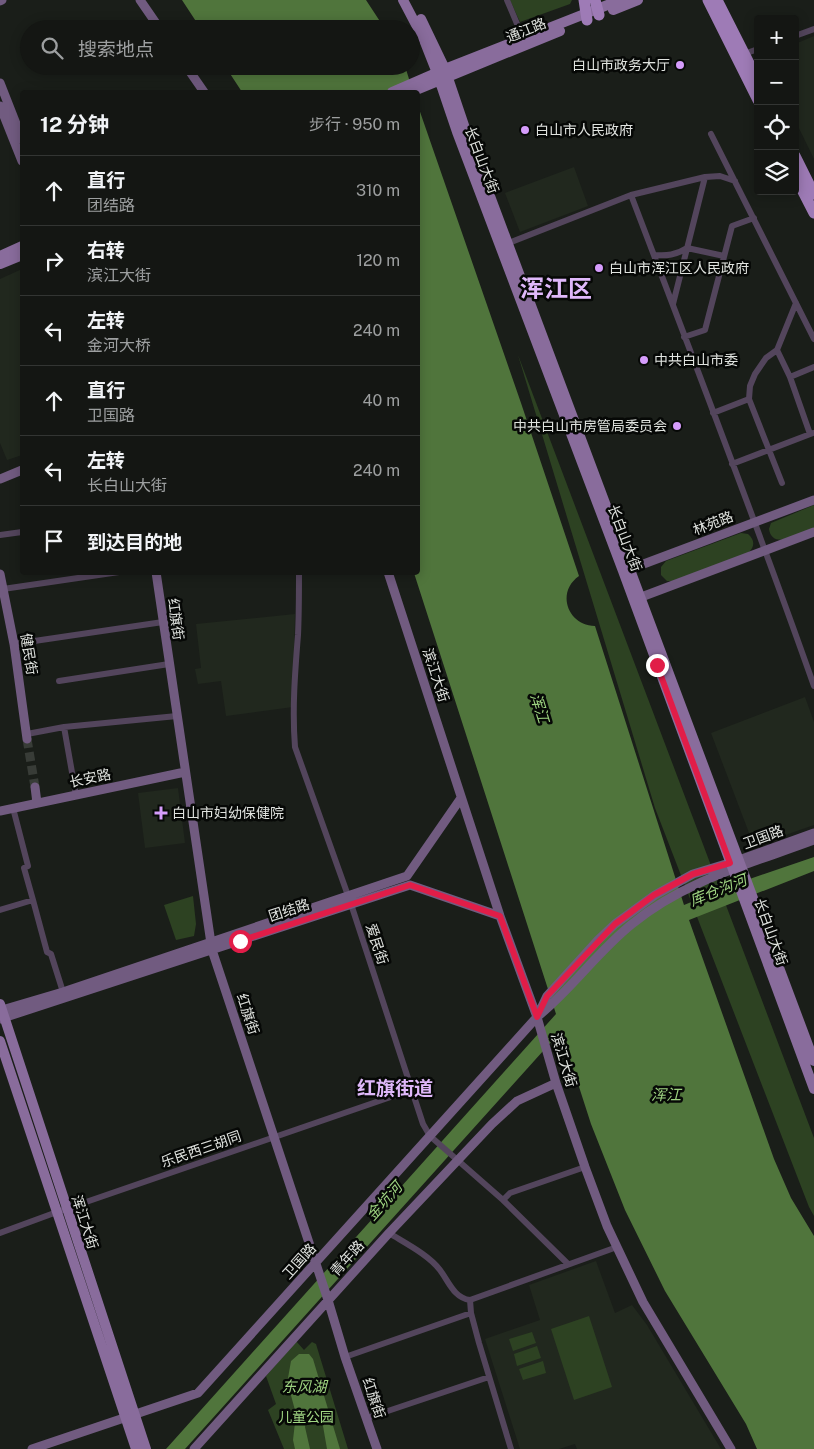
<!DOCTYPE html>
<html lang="zh">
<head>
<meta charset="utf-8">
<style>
  body { margin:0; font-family:"Public Sans","Noto Sans SC",sans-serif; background:#212321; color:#f1f3f6 }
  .controls { position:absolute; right:15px; top:15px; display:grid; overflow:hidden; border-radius:5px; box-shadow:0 2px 12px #0003 }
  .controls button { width:45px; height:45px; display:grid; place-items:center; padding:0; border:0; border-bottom:1px solid #333533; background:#141613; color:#f1f3f6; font:25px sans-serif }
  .stop { position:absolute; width:15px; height:15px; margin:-11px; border:4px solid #e11d48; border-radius:50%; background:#fff }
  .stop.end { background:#e11d48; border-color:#fff; box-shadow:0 1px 5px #0008 }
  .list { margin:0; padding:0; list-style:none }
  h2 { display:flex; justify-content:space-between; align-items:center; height:65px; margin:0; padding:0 20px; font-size:21px }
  h2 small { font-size:16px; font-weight:400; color:#9d9fa0 }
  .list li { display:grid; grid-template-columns:32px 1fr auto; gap:15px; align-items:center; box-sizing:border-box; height:70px; padding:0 20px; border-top:1px solid #333533 }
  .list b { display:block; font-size:19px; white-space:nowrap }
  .list p { margin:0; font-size:16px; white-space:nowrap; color:#9d9fa0 }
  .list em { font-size:16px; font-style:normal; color:#9d9fa0 }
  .icon { flex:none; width:28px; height:28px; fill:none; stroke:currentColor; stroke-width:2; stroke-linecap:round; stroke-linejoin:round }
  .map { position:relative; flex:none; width:814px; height:1449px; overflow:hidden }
  .search { position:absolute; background:#141613; box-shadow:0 2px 12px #0003; left:20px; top:20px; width:400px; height:55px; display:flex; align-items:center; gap:12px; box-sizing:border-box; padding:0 18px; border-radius:28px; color:#9d9fa0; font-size:19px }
  .panel { position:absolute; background:#141613; box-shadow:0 2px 12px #0003; left:20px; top:90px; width:400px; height:485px; border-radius:5px }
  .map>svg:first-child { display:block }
</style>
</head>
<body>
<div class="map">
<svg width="814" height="1449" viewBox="0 0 814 1449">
  <rect width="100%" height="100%" fill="#1a1e19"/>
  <path fill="#21281e" d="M814,36V159L795,120V44Z
    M574,167L588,206L520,232L505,193Z
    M22,269V455L7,460L0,443V279Z
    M295,614L293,707L226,716L221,681L198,684L195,669L201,668L196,624Z
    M805,697L814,722V825L754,846L711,733Z
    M178,788L185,843L145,848L138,793Z
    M596,1261L615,1313L632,1305L647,1325L721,1449H577L575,1444L559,1449H520L485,1339L540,1320L529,1285Z"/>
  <path fill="#2d4222" d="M510,0H572L570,4L520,22Z
    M518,355L814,1138V1216L809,1207L655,808Z
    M814,505V528C802,533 772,551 769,529L771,523Z
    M741,533L748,534C755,540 755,547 748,553L673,581H667L661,575V567L666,561Z
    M193,896L196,924L194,936L176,940L164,905Z
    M589,1316L612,1387L574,1400L551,1329Z
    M532,1332L536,1343L513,1351L509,1339Z
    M296,1341L304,1350L312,1342L316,1344L348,1449H284L268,1410L276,1404L266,1376Z
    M537,1346L541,1358L517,1366L514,1354Z
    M543,1361L546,1373L523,1380L519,1369Z"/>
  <path fill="#50753c" d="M182,0H366L385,29H201Z
    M225,66H405L413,92H242Z
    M418,106L521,403L579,576C556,592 567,625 595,626L684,905L738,883L814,857V871L689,920L774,1159L791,1198L814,1236V1449H757L746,1424L665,1291L625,1210L591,1124L561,1031L185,1449H166L556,1014L414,573L418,572Z
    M299,1354H309L313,1359L340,1449H327L323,1426L316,1414L313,1413L308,1415L305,1427L310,1449H295L293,1440L296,1414L289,1388L288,1378L291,1361Z"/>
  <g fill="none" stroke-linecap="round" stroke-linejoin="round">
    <path stroke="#383c37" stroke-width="9" stroke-dasharray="9 4.5" stroke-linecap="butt" d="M27,739L35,787"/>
    <path stroke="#53455c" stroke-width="6" d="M507,0L523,38
      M795,36L814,29
      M744,54L758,49
      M711,134L814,339
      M631,195C693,358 756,521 814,686
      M506,244L631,195L705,177L720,176L735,181
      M654,255C667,256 676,255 687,248L724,256
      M673,304L705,177
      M684,337L705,330L732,226L754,218
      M777,350L790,377L810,434
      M790,377L814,367
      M713,413L749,399
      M732,464L813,433
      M782,483L749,399L750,386L755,374L766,358L777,350L796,303
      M0,535L22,532
      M299,572C299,593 299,614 298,635C295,672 292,710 295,747L351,904L423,1124L430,1136L503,1200L568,1264
      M3,589L119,572
      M14,644L163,622
      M59,681L169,664
      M64,727L76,795
      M27,734L64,727L177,716
      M13,808L28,866L24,868L33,900
      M0,910L33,900L47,952L51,954L63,992
      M503,1200L510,1193L585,1167
      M0,1233L57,1212L411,1090
      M389,1233C405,1243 429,1255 440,1270C449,1282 454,1298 470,1300L471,1313L479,1343L511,1449
      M470,1300L617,1247
      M345,1357L471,1313
      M367,1418L489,1377"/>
    <path stroke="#715b80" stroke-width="9" d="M140,0L160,29
      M0,1L2,0
      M186,66L204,92
      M0,83L22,139
      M0,106L22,161
      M0,479L22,470
      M625,571L814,500
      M156,572L212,950L328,1300L345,1357L377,1449
      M388,572L500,916L537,1017L556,1083L585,1167L607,1226L643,1302L731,1449
      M0,574L14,644L27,739
      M636,599L814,532
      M35,787L37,803
      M0,811L185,772
      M0,1012L2,1010L63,992L407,876L461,798
      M538,1015L547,996L598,940L615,924L655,895L693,874L739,860L814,833
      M0,1019L410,885L500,916
      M32,1449L198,1393L537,1017C571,990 597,952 632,924C686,880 750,864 814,840
      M194,1449L389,1233L492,1124L517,1101L556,1083"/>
    <path stroke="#896c9c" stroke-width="10" d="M403,0L424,40L437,73L457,132L623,571L814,1089
      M613,10L638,0
      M421,19L445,69L469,140L814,1061
      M392,92L445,69L620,0
      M411,92L560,31
      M0,256L22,246
      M0,264L22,255
      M0,1004L146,1449
      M0,1041L136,1449"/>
    <path stroke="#9e7bb6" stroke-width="11" d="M584,0L587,20
      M595,0L599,15
      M708,0L758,100
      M717,0L758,81
      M795,156L814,194
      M795,176L814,213"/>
  </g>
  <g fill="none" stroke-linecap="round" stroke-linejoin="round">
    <path stroke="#e11d48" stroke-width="6" d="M240,941L410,885L500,916L537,1017L547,996L615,924L654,895L693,874L730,863L657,665"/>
  </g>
  <g fill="#d59cfb" stroke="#060806" stroke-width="2">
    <circle cx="680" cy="65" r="5"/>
    <circle cx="525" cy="130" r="5"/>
    <circle cx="599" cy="268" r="5"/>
    <circle cx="644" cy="360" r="5"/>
    <circle cx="677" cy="426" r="5"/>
    <path d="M158.5 805.5h5v5h5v5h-5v5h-5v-5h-5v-5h5z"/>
  </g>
  <g text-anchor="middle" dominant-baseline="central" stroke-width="5" stroke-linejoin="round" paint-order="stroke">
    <g font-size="14" fill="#e0e3df" stroke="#060806">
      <text transform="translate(526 30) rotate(-22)">通江路</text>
      <text transform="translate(482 160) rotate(69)">长白山大街</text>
      <text transform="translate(713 523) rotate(-21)">林苑路</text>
      <text transform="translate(625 538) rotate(69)">长白山大街</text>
      <text transform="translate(176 619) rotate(82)">红旗街</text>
      <text transform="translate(29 654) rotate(81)">健民街</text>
      <text transform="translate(436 675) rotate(72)">滨江大街</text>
      <text transform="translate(90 778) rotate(-12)">长安路</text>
      <text transform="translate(763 837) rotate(-20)">卫国路</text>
      <text transform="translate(289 910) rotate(-18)">团结路</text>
      <text transform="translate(771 932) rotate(70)">长白山大街</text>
      <text transform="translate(377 944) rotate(72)">爱民街</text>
      <text transform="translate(248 1014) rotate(72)">红旗街</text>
      <text transform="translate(564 1060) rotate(73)">滨江大街</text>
      <text transform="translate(201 1149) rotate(-19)">乐民西三胡同</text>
      <text transform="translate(85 1222) rotate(72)">浑江大街</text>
      <text transform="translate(347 1258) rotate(-48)">青年路</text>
      <text transform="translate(299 1261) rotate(-48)">卫国路</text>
      <text transform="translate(374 1398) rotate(71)">红旗街</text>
    </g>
    <g font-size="14" fill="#e0e3df" stroke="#060806" text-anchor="start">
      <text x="670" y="65" text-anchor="end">白山市政务大厅</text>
      <text x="535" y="130">白山市人民政府</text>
      <text x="609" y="268">白山市浑江区人民政府</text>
      <text x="654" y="360">中共白山市委</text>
      <text x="667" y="426" text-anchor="end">中共白山市房管局委员会</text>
      <text x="172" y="813">白山市妇幼保健院</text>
    </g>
    <g font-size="14" fill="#a1d784" stroke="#060806">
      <text x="306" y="1417">儿童公园</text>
    </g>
    <g font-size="15" font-style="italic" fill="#9ed381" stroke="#060806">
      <text transform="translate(540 708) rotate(73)">浑江</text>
      <text transform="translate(718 890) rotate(-22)">库仓沟河</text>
      <text x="666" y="1094">浑江</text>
      <text transform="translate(384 1201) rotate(-48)">金坑河</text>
      <text x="304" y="1386">东风湖</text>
    </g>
    <g font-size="19" font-weight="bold" fill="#dfb8fa" stroke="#060806">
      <text x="395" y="1088">红旗街道</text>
    </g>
    <g font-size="24" font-weight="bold" fill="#dfb8fa" stroke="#060806">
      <text x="556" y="288">浑江区</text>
    </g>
  </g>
</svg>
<div class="controls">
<button>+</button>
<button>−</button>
<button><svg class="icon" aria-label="locate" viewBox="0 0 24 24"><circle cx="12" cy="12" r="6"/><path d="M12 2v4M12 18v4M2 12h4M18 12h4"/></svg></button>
<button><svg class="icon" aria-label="layers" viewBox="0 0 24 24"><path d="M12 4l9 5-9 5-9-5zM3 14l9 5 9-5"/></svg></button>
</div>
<div class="stop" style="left:240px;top:941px"></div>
<div class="stop end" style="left:657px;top:665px"></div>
<div class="search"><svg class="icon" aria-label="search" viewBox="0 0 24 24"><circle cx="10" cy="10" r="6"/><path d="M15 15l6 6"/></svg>搜索地点</div>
<section class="panel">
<h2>12 分钟<small>步行 · 950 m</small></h2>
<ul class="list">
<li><svg class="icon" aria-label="ahead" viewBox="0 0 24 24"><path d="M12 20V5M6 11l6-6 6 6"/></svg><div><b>直行</b><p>团结路</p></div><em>310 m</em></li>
<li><svg class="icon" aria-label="right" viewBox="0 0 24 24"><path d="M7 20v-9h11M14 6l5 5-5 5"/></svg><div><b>右转</b><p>滨江大街</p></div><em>120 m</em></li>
<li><svg class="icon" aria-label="left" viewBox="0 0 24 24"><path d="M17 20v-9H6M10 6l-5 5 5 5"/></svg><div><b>左转</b><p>金河大桥</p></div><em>240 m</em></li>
<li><svg class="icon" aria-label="ahead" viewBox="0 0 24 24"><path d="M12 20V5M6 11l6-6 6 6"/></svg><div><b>直行</b><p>卫国路</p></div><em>40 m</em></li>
<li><svg class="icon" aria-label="left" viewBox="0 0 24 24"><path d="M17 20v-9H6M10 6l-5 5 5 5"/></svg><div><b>左转</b><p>长白山大街</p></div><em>240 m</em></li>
<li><svg class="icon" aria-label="arrive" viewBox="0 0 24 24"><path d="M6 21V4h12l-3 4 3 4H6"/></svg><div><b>到达目的地</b></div></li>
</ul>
</section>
</div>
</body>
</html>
